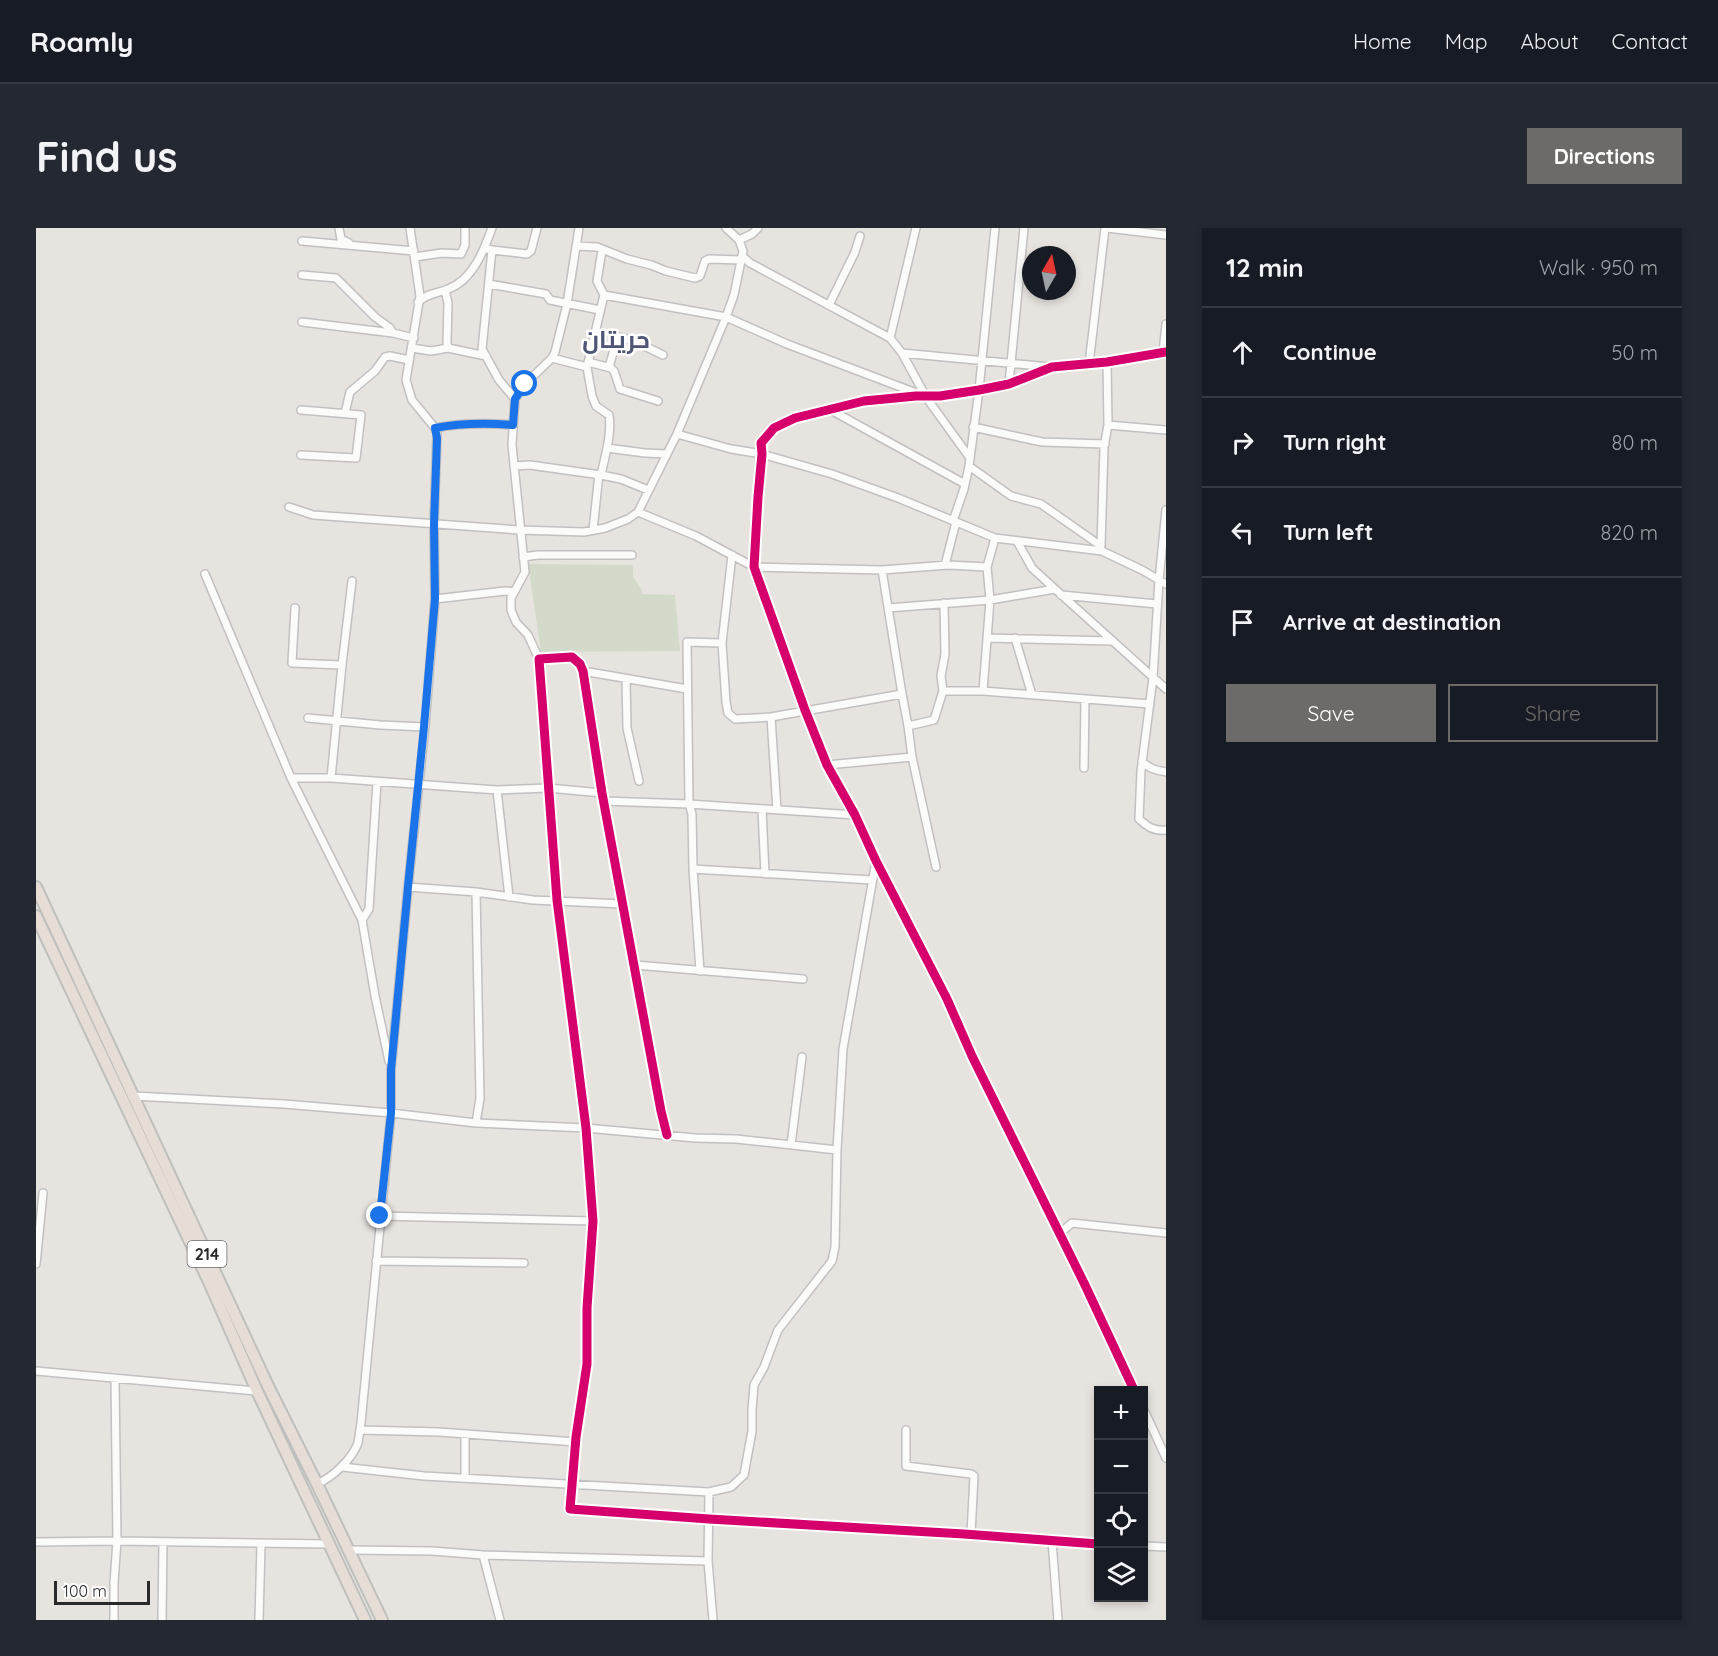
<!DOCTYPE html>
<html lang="en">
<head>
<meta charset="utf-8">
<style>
  body { margin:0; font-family:Quicksand,Cairo,sans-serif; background:#242831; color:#f1f3f6 }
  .controls { position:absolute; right:18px; bottom:18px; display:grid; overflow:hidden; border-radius:0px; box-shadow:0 3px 9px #0003 }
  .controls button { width:54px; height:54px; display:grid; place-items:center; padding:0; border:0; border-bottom:2px solid #363941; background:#171b24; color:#f1f3f6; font:30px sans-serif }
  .compass { position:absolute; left:986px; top:18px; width:54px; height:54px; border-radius:50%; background:#171b24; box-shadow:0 3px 9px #0003; rotate:9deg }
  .scale { position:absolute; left:18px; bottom:15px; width:96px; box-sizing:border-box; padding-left:6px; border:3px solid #2a2a2a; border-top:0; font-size:16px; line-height:21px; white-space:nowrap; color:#2a2a2a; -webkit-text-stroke:4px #fff; paint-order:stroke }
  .stop { position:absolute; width:18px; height:18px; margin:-14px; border:4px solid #1a73e8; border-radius:50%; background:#fff }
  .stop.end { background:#1a73e8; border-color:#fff; box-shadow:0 2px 6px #0008 }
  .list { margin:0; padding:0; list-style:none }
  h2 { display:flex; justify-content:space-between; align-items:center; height:78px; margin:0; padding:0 24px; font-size:26px }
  h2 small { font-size:20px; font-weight:400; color:#9ea1a6 }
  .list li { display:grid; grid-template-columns:39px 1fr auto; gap:18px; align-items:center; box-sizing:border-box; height:90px; padding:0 24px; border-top:2px solid #363941 }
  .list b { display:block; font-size:22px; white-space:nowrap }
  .list em { font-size:20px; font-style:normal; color:#9ea1a6 }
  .actions { display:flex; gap:12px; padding:18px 24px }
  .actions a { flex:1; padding:14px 0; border:2px solid #6c6b6a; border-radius:0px; text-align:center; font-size:21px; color:#6c6b6a }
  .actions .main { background:#6c6b6a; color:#fff }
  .icon { flex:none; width:33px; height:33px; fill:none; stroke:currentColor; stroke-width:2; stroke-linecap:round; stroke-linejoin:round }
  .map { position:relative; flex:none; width:1130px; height:1392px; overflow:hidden; border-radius:0px }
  header { display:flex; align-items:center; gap:36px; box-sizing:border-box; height:84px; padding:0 30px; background:#171b24; border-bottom:2px solid #363941 }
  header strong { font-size:28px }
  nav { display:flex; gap:33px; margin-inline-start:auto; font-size:21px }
  .intro { display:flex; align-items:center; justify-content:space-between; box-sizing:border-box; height:144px; padding:0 36px }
  h1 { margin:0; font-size:42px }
  .button { padding:15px 27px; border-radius:0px; background:#6c6b6a; color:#fff; font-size:21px; font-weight:700 }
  main { display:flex; gap:36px; padding:0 36px }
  aside { flex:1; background:#171b24; border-radius:0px; box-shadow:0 3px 9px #0003 }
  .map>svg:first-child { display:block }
</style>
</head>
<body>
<header>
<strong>Roamly</strong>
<nav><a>Home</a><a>Map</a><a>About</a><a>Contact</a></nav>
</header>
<div class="intro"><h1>Find us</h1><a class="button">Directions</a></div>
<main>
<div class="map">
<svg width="1130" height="1392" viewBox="0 0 1130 1392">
  <rect width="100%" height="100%" fill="#e7e4e0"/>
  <path fill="#d3dac9" d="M492,336L597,337V349L606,362V366L639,367L644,423L505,424Z"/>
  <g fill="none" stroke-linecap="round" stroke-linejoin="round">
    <defs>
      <path id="minor" d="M303,0L305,11L313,15
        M690,0L703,12
        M1071,0L1130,7
        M266,13L378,23
        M540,18L561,19L591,31L615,37L630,43L659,50L664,48L669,33L673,31L705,32
        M448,20L456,22L446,121L463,152L479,171
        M456,22L491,26L495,23L501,0
        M566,22L561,53L568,67
        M706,28L714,35L854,110L866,125L890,169L934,230
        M379,29L406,25L425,26L429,17V0
        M266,47L300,50L339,89L354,100L357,105L378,110
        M453,56L510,66L514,72L564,82
        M409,62L412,75L411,115L412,120
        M382,74C392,65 400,66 412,61C437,52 448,22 456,0
        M793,77L819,24L824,8
        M266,94L357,105
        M854,110L880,0
        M376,120L395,123L412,120L450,128
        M1127,124L1130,96
        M866,125L1013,139
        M516,130L551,139L568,67L690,89L751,116L883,166
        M552,134L575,140L578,143L584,161L622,173
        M1053,136L1069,0
        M551,139L556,168L560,178L573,187C576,206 569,228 565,247
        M573,139L581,111L583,109L598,113L627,127
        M973,156L988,0
        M793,181L929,256
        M309,185L314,164L339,143L349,129L354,128L373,132
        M1072,197L1130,202
        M937,199L1006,214L1069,216
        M399,200C425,195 451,195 477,197
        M641,206L695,221L726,226L796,246L862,270L959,310L1066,323L1106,342L1130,356
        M571,220L609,225L631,226
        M265,227L320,230L325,187L265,182
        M478,238L494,237L565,247L585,251L612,262
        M933,238L975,268L1005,276L1065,318L1068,219L1072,197L1071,134
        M253,279L277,287L483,302L548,304L569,300L592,291L602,284L641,206L690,89L698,67L707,23L703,12L716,6L722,0
        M1130,282L1123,352L1117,450L1105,543L1103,591C1112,599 1117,603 1130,602
        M602,284L660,308L718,339L846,342L912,337L951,339
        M917,293L928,261L933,238L943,162L959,0
        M557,302L563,246
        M981,313L996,340L1019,361
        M487,329L502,327H596
        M909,337L920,294
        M169,346L255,550L326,692L339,768L353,833
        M1025,367L1121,376
        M399,371L469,363L478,364
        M259,380L256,435L306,437
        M852,380L954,372L1019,361L1130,461
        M951,410L1076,413
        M979,410L996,467
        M686,415L690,474L692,485L699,491L735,489L866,466L846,342
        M503,431L492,407L480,394L475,382V370L489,344L476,217L479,171L489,156L516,130L519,124L531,76L543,0
        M547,443L651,461
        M590,451L591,500L603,553
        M907,463L905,448L909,426L908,375
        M947,463L1114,476
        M866,466L872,498
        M735,489L741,582
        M272,490L344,497L389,499
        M876,529L900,639
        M1106,533C1113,541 1120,542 1130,544
        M791,537L876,529L872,498L898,492L907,463H947L954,372L951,339L959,310
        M1048,540L1049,471
        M255,550H295L461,562L512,560L566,565
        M295,550L306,437L316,353
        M461,562L473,669
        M567,573L653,576L819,587
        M726,581L729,646
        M657,641L836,652
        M372,659L440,664L497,672L587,676
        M326,692L333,681L341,554
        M599,737L767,751
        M664,743L657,641L656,586L653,576L651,414L686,415L696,327
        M98,868L248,876L355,885L440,895L550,900L659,910L700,911L801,922
        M440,895L444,870L440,664
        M631,907L625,883L566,565L547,443L544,436L536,429L503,431L521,672L550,900L557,993L551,1080V1136L540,1209L534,1281L673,1291L928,1306L1062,1316
        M755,917L766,829
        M344,988L557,993
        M1023,1006L1036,995L1130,1005
        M340,1033L488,1035
        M0,1036L7,965
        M0,1143L221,1163
        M1098,1162L1049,1057L936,828L911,771L840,633L819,587L791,537L769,482L718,339L722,269L726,226L725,215L738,200L759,190L828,173L880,168H904L943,162L973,156L1016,139L1071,134L1130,124
        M1108,1182L1130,1230
        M324,1202L403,1204L540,1214
        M870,1202V1238L935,1246L938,1248L935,1306
        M306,1239L388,1248L673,1264L695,1259L708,1247L716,1203V1182L718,1157L728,1139L742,1102L796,1033L799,1019L801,922L807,821L840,633
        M429,1250V1206
        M281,1256C297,1249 316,1231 322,1215C323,1209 324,1201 325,1195L355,885V842L372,659L389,499L399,371L398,296L401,205L399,200L376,172L370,152L384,68L374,0
        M673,1264L672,1333L677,1392
        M1016,1313L1022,1392
        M0,1314L81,1313L294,1316
        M1108,1318L1130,1319
        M312,1322L396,1323L447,1327L464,1392
        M447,1327L672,1333
        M78,1392V1355L81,1313L79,1151
        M126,1392L127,1314
        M223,1392L225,1316"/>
      <path id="highway" d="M0,659L232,1158L281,1256L346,1392
        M0,688L173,1054L221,1163L329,1392"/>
    </defs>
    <use href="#minor" stroke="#c2c0c0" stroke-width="10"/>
    <use href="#highway" stroke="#bfbfbd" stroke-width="14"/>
    <use href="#minor" stroke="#fbfbfa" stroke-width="7"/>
    <use href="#highway" stroke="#e6ddd6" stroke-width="10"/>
    <defs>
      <path id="cycleway" d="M631,907L625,883L566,565L547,443L544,436L536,429L503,431L521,672L550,900L557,993L551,1080V1136L540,1209L534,1281L673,1291L928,1306L1062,1316
        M1098,1162L1049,1057L936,828L911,771L840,633L819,587L791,537L769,482L718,339L722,269L726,226L725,215L738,200L759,190L828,173L880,168H904L943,162L973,156L1016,139L1071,134L1130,124"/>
    </defs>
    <use href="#cycleway" stroke="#fff" stroke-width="13"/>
    <use href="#cycleway" stroke="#d6006c" stroke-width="9"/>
  </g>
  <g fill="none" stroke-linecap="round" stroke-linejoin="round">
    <path stroke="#1a73e8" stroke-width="8" d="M344,988L355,885V842L372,659L388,499L399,371L398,296L401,210L399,200C425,195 451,195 477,197L479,171L489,156"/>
  </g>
  <g text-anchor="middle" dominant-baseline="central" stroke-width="5" stroke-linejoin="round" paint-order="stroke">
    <rect fill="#fff" stroke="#6a6a6a" stroke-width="1.5" x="151.5" y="1013" width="39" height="26" rx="4.5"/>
    <g font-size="16" font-weight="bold" fill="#2a2a2a">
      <text x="171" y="1026">214</text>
    </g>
    <g font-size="24" font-weight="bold" fill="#4f5675" stroke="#fff">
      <text x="580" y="111">حريتان</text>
    </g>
  </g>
</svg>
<div class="controls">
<button>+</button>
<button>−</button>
<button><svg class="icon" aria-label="locate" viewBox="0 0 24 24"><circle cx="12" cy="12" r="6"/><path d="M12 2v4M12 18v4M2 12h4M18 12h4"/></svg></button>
<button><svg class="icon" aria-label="layers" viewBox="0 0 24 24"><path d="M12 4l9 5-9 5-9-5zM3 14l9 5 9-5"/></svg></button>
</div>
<svg class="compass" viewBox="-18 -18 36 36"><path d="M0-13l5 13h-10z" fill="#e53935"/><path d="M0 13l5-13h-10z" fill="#9ea1a6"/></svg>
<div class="scale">100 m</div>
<div class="stop" style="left:489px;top:156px"></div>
<div class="stop end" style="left:344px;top:988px"></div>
</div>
<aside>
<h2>12 min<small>Walk · 950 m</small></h2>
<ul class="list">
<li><svg class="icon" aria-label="ahead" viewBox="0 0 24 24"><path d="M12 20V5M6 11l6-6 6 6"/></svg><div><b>Continue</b></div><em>50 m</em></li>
<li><svg class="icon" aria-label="right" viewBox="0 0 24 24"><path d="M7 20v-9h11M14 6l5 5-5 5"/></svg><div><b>Turn right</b></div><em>80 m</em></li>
<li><svg class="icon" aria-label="left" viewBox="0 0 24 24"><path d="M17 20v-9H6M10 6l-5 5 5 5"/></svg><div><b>Turn left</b></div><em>820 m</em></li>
<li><svg class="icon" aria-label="arrive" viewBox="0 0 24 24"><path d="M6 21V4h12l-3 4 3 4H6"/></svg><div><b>Arrive at destination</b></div></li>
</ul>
<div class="actions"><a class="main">Save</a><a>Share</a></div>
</aside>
</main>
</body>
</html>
